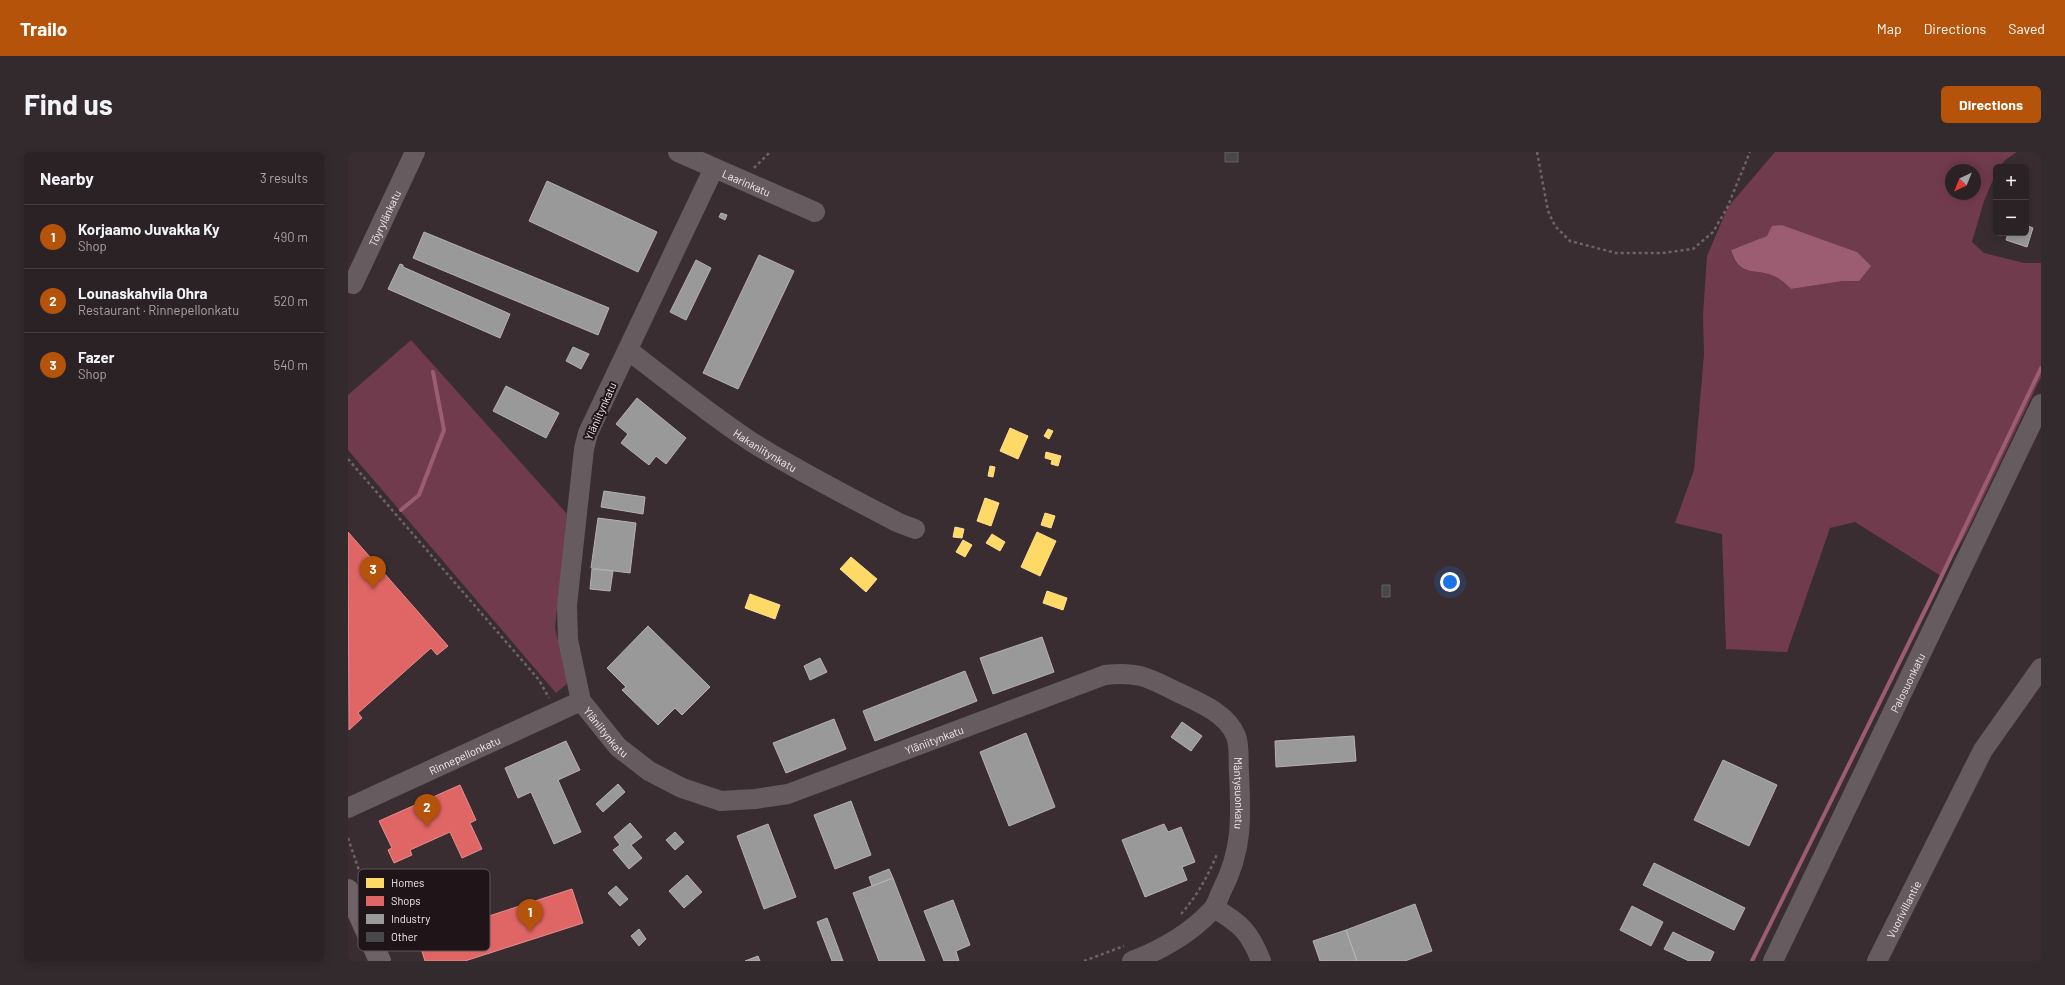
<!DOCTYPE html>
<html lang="en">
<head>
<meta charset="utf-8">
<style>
  body { margin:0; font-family:Barlow,sans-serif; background:#332a2d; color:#f1f3f6 }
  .controls { position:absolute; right:12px; top:12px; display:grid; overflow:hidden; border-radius:6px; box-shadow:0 2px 10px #0003 }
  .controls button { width:36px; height:36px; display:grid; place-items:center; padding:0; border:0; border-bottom:1px solid #473f42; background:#2b2225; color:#f1f3f6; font:20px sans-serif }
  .compass { position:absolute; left:1597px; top:12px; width:36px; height:36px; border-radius:50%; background:#2b2225; box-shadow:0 2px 10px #0003; rotate:223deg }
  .you { position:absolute; left:1102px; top:430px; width:14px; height:14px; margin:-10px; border:3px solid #fff; border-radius:50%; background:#1a73e8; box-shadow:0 0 0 6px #1a73e833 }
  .badge { display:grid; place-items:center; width:26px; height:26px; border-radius:50%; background:#b45309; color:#fff; font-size:13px; font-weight:700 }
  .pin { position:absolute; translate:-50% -33px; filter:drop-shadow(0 1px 2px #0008) }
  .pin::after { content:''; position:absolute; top:21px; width:14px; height:12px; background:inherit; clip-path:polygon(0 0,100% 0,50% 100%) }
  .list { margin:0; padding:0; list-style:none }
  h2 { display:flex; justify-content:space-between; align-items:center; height:52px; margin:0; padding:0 16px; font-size:17px }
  h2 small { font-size:13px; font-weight:400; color:#a6a4a7 }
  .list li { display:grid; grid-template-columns:26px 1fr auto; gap:12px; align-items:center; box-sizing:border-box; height:64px; padding:0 16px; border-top:1px solid #473f42 }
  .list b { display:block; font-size:15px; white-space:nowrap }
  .list p { margin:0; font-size:13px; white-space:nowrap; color:#a6a4a7 }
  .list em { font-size:13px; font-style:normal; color:#a6a4a7 }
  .map { position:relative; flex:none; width:1693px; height:809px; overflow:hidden; border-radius:6px }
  header { display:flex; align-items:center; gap:24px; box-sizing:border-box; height:56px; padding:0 20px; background:#b45309; color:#fff }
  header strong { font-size:19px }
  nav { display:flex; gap:22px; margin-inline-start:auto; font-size:14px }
  .intro { display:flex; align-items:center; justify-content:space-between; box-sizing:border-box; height:96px; padding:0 24px }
  h1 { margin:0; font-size:28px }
  .button { padding:10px 18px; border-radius:6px; background:#b45309; color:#fff; font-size:14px; font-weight:700 }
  main { display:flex; gap:24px; padding:0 24px }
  aside { flex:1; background:#2b2225; border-radius:6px; box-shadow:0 2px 10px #0003 }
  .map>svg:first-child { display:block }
</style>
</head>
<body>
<header>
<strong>Trailo</strong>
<nav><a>Map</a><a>Directions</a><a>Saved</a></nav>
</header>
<div class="intro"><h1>Find us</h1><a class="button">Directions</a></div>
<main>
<aside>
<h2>Nearby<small>3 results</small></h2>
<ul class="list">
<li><span class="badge">1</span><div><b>Korjaamo Juvakka Ky</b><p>Shop</p></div><em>490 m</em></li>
<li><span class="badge">2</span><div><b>Lounaskahvila Ohra</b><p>Restaurant · Rinnepellonkatu</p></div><em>520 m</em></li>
<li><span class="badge">3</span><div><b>Fazer</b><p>Shop</p></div><em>540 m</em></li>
</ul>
</aside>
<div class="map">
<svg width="1693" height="809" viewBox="0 0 1693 809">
  <rect width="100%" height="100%" fill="#392d31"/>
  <path fill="#713b4e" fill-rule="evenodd" d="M1427,0H1669L1656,9L1652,15H1648V21L1636,49L1624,90L1636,101L1676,111H1693V225L1618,382L1593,424L1507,370L1482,376L1439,500L1378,497L1374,382L1327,371L1346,318L1356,203L1355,163L1359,104L1380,55ZM1603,18H1627V42H1603ZM1434,73L1509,100L1511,129H1495L1443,137C1439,133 1434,127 1428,125C1410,116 1389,126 1383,98L1419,84Z
    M63,188L219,362L207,476L220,531L208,541L0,298V243Z"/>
  <path fill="#9c5d72" d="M1434,73L1509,100L1523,114L1511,129H1495L1443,137C1439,133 1434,128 1428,125C1409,115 1391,127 1383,98L1419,84L1424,74Z"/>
  <path fill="#ffd966" stroke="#fdde8f" d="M662,276L680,284L670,307L652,299Z
    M700,277L705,279L701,287L696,284Z
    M698,300L713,304L710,314L703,312L704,308L697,306Z
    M642,314L647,315L645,325L640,324Z
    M637,346L651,351L643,374L629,369Z
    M697,361L707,364L703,376L693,373Z
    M607,375L616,377L614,386L605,385Z
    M689,380L708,389L692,424L673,415Z
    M644,382L657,390L652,399L638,391Z
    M615,388L624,393L617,405L608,400Z
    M503,405L529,427L518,440L492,417Z
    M699,439L719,446L715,458L695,451Z
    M402,442L432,453L427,467L397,456Z"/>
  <path fill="#e06666" stroke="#e88d8f" d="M0,380L100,494L89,503L83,496L10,561L14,566L1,578Z
    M112,633L128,668L122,671L134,697L114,706L102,680L62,698L64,703L46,711L40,698L44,696L31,669Z
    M224,737L235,771L117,809H77L70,787Z"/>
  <path fill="#999" stroke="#b6b1b2" d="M199,29L309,80L290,120L181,69Z
    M373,61L379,63L377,68L371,65Z
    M1678,73L1685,76L1679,95L1658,88L1660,81H1678Z
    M76,80L261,156L250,183L65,106Z
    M411,103L446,119L390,237L355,221Z
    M348,108L363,116L338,168L322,160Z
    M52,112L55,113V115L162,162L152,186L40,137Z
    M225,195L241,202L233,217L218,209Z
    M158,234L211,261L198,286L145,259Z
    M289,246L338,286L318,312L308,304L301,313L273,291L280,282L268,272Z
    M256,339L297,345L295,362L253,355Z
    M250,366L288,371L282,421L243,416Z
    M244,417L265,419L262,439L242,437Z
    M300,474L362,535L334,563L327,556L310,573L274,538L278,535L259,516Z
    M694,485L706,520L645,542L632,506Z
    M472,506L479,520L462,528L456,514Z
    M617,519L629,549L527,589L515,559Z
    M486,567L498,597L438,621L425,591Z
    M834,570L854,584L843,599L823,585Z
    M678,581L707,655L661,674L632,600Z
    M1006,584L1008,609L928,615L927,589Z
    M218,589L232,618L210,628L233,680L206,692L183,640L170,646L157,616Z
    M1375,608L1429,633L1401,694L1346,668Z
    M270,632L277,640L255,660L248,652Z
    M503,649L523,703L487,717L466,663Z
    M282,671L294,685L283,693L294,706L281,717L265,698L272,693L266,685Z
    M420,672L448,745L416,757L389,684Z
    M816,672L820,680L833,675L847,710L834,715L839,728L797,745L774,688Z
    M327,680L336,690L327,698L318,688Z
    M1306,711L1397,756L1386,778L1295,733Z
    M541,717L545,726L524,734L521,725Z
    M339,723L354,740L336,756L321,739Z
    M545,726L577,809H531L505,741Z
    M268,734L280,747L272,754L260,741Z
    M605,748L622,793L608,799L611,809H596L576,759Z
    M1067,752L1084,799L1057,809H1009L998,778Z
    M1284,754L1315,770L1303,794L1272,778Z
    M479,766L495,809H484L469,770Z
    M291,777L298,787L291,794L283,784Z
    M998,778L1009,809H972L965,789Z
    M1325,780L1366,800L1362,809H1341L1316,797Z
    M410,804L412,809H397Z"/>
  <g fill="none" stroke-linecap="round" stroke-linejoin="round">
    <path stroke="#9c5d72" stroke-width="4" d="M53,358L71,343L96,278L85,220
      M1404,809L1586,440L1693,216"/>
  </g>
  <path fill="#48484b" stroke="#616164" d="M877,0H890V10H877Z
    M1034,433H1042V445H1034Z"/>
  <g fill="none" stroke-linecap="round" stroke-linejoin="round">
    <path stroke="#6e6467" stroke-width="2.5" stroke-dasharray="3 3" stroke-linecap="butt" d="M1189,0L1200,59L1207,74L1222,89L1268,101H1314L1345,97L1365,80L1379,56L1402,0
      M406,16L422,0
      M0,307L191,528L201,546
      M0,686L14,727
      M833,762C849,744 860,724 869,702
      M736,809L776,794"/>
    <g stroke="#665c5f" stroke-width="20">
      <path id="s1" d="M330,0L467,60"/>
      <path id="s2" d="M366,16L240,281L236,297L219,453L220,488L233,549L270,595L301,619L334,636L373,649L407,647L440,642L757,523C790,519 801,526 829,540C850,550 879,561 888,584C892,595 890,610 891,620C893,665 895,697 874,738C871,744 869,752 865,757C843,781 813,798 784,809"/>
      <path id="s3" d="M5,132L67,0"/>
      <path id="s4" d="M280,198C320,229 360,261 402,289C450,319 501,345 551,371L567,377"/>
      <path id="s5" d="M0,656L233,549"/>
      <path d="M866,756C892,771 902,780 913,809"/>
      <path id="s6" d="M1425,809L1693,252"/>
      <path id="s7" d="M1529,809L1635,598L1693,516"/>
    </g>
    <path stroke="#6f6267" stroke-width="22" d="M0,738L32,809"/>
  </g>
  <g text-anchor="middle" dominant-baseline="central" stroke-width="4" stroke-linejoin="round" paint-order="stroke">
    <g font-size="11" fill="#f9e9ee" stroke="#1f1417">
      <text stroke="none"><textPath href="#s1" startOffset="75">Laarinkatu</textPath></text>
      <text stroke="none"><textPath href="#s3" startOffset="73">Töyrylänkatu</textPath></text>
      <text transform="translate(252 259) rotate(-66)">Yläniitynkatu</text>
      <text stroke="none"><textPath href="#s4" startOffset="170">Hakaniitynkatu</textPath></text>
      <text stroke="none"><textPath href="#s6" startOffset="309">Palosuonkatu</textPath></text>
      <text stroke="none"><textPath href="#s2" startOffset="604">Yläniitynkatu</textPath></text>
      <text stroke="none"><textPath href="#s2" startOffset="964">Yläniitynkatu</textPath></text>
      <text stroke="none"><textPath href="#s5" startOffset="128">Rinnepellonkatu</textPath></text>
      <text stroke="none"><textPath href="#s2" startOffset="1355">Mäntysuonkatu</textPath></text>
      <text stroke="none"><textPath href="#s7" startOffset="58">Vuorivillantie</textPath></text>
    </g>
  </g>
  <rect x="10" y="717" width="132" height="82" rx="6" fill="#1f1417" stroke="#605458" stroke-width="1"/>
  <rect x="18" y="726" width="18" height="10" fill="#ffd966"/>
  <rect x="18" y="744" width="18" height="10" fill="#e06666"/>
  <rect x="18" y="762" width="18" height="10" fill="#999"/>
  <rect x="18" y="780" width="18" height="10" fill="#48484b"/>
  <g font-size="11" fill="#f9e9ee">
    <text x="43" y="735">Homes</text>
    <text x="43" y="753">Shops</text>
    <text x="43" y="771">Industry</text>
    <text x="43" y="789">Other</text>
  </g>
</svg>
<div class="controls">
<button>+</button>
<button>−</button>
</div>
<svg class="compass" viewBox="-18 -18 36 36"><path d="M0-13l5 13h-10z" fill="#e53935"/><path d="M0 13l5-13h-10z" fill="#a6a4a7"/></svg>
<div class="you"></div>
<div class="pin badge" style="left:182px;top:780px">1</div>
<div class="pin badge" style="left:79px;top:675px">2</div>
<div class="pin badge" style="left:25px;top:437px">3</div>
</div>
</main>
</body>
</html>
